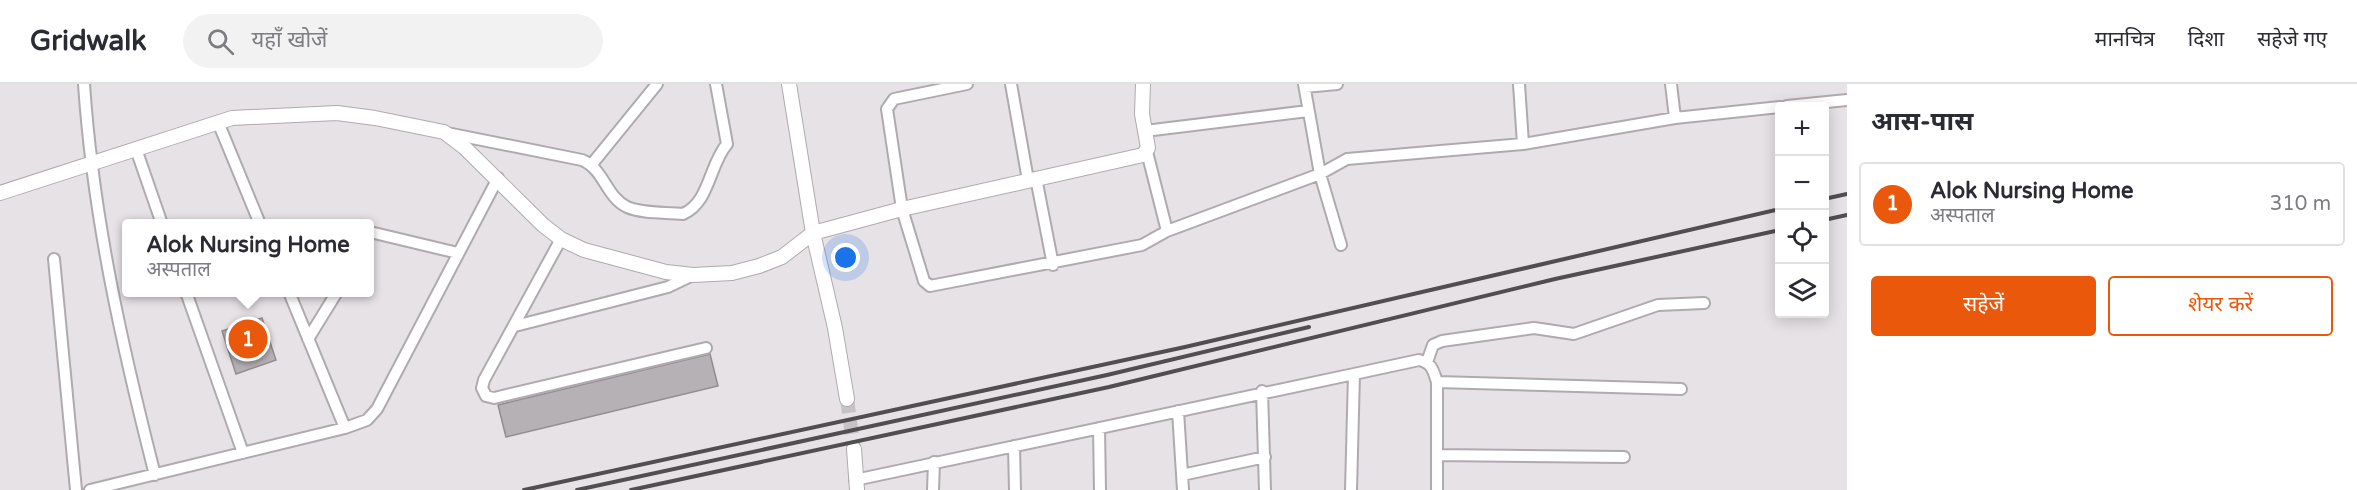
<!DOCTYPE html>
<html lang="hi">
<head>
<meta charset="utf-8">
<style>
  body { margin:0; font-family:"Varela Round","Noto Sans Devanagari",sans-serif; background:#f2f2f3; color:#2b2b33 }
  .controls { position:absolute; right:18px; top:18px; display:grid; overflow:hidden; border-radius:6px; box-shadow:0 3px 15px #0003 }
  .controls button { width:54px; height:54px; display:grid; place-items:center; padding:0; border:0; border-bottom:2px solid #e1e1e2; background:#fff; color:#2b2b33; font:30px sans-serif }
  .you { position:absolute; left:846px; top:174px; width:21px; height:21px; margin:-15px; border:4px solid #fff; border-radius:50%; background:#1a73e8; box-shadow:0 0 0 9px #1a73e833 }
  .badge { display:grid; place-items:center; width:39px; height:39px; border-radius:50%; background:#ea580c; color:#fff; font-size:20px; font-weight:700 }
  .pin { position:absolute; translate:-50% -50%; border:3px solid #fff; box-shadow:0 2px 6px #0006 }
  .popup { position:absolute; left:122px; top:135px; width:252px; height:78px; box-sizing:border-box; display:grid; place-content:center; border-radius:6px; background:#fff; filter:drop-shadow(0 2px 4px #0005); font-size:20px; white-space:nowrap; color:#7c7c81 }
  .popup b { font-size:22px; color:#2b2b33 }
  .popup::after { content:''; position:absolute; left:50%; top:100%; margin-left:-12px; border:12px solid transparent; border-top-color:#fff }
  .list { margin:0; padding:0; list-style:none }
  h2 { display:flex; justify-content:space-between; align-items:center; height:78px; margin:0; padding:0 24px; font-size:26px }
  h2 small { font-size:20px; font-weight:400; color:#7c7c81 }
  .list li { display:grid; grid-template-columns:39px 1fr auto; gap:18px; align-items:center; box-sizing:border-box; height:84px; margin:0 12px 12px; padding:0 12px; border:2px solid #e1e1e2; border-radius:6px }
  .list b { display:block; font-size:22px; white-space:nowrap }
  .list p { margin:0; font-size:20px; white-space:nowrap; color:#7c7c81 }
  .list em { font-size:20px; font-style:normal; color:#7c7c81 }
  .actions { display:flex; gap:12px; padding:18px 24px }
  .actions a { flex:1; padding:14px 0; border:2px solid #ea580c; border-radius:6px; text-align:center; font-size:21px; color:#ea580c }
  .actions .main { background:#ea580c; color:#fff }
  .icon { flex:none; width:33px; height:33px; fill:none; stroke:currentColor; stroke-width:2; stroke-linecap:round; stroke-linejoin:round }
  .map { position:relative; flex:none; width:1847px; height:406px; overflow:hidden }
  header { display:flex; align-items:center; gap:36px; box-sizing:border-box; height:84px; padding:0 30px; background:#fff; border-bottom:2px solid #e1e1e2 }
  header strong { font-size:28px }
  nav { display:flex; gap:33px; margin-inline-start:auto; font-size:21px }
  .search { width:420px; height:54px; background:#f2f2f3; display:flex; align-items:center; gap:15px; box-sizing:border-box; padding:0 21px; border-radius:33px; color:#7c7c81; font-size:22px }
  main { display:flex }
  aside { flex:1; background:#fff }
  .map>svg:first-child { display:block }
</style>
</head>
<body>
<header>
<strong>Gridwalk</strong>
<div class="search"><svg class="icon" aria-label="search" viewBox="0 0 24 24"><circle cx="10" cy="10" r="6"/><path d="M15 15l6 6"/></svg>यहाँ खोजें</div>
<nav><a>मानचित्र</a><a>दिशा</a><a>सहेजे गए</a></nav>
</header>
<main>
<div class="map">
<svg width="1847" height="406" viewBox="0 0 1847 406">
  <rect width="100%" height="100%" fill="#e7e2e6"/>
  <path fill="#b6b1b5" stroke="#928d91" stroke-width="1.5" d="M262,234L276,276L236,290L222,247Z
    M710,270L718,302L506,353L498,321Z"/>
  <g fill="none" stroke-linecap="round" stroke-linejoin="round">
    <path stroke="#c7c2c6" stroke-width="14" stroke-dasharray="14 7" stroke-linecap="butt" d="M847,315L854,365"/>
    <defs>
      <path id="minor" d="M84,0C93,133 122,262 155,391
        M967,0L894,15L887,25L902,125L924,197L930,202L1142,161L1167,147L1320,90L1347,75L1523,60L1675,34L1780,23
        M1011,0L1028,96
        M1304,0L1320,90L1341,161
        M1519,0L1523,60
        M1671,0L1675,34
        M1305,3L1337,0
        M1787,22L1847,16
        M218,38L260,140
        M1145,47L1308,27
        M447,49L582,76C604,85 606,113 627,123C643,130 666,128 683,130C710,118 709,81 727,60L716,0
        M136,65L162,140
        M1147,68L1167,147
        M592,80L657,0
        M1036,94L1053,181
        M370,148L458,169
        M561,155L484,296L482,304L486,312L494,314L706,264
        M54,175L76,406
        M186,208L243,369
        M289,208L345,344
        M515,242L668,203L693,191
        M308,255L337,208
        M1427,278L1433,261L1442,257L1534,244L1574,250L1658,221L1704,219
        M1437,298L1681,305
        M1262,307L1265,406
        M1178,327L1183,406
        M1099,344L1100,406
        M1014,362L1015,406
        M1437,371L1624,373
        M1182,391L1265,373
        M855,396L1354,290
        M90,406L345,344L367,336L377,325L498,94
        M933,406L934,378
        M1351,406L1354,290L1419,276C1432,279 1433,286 1437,298V406"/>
      <path id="tertiary" d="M789,0L813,149L835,244L847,315
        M0,109L232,34L337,29L375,34L444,48L465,64L543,141L561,155L584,166L666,188L693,191L732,189L759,182L782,173L813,149L902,125L1143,71L1148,64L1142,30L1143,0
        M854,365L857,406"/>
    </defs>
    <use href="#minor" stroke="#afaaae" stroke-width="14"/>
    <use href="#tertiary" stroke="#afaaae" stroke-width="16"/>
    <use href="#minor" stroke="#fff" stroke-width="10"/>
    <use href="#tertiary" stroke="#fff" stroke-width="14"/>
    <path stroke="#514e50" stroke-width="4" d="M1824,115L1847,110
      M1824,136L1847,131
      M524,406L1185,263L1780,125
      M577,406L1107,291L1309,243
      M631,406L1109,303L1555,195L1780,146"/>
  </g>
</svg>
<div class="controls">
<button>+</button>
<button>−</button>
<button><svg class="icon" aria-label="locate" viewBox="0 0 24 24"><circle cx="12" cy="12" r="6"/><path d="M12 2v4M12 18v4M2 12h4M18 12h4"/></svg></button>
<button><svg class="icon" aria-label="layers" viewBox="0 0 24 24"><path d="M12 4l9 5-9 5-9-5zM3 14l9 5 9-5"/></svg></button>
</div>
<div class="you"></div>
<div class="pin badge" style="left:248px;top:255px">1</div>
<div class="popup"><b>Alok Nursing Home</b>अस्पताल</div>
</div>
<aside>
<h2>आस-पास<small></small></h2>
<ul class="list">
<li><span class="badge">1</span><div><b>Alok Nursing Home</b><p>अस्पताल</p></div><em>310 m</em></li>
</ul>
<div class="actions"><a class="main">सहेजें</a><a>शेयर करें</a></div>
</aside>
</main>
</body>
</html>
